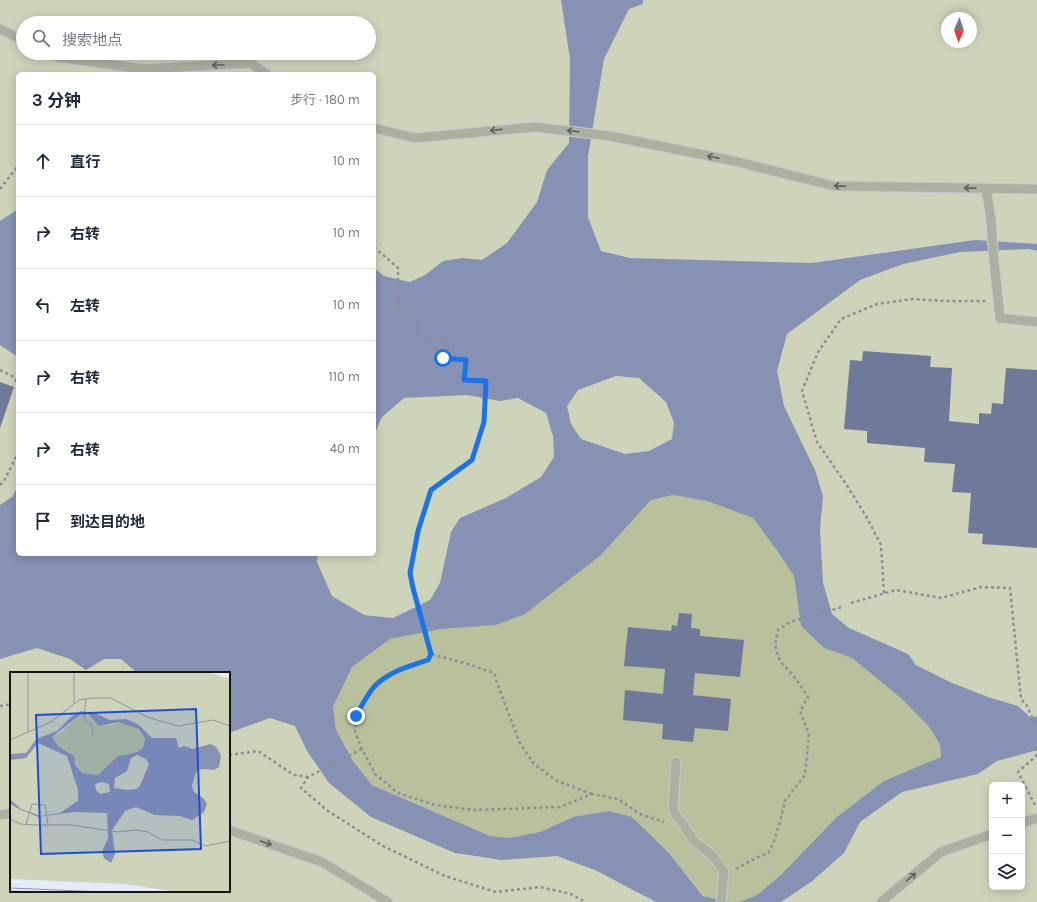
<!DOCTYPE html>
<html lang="zh">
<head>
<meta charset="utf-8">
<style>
  body { margin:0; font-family:Karla,"Noto Sans SC",sans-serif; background:#f2f2f3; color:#1f2937 }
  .controls { position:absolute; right:12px; bottom:12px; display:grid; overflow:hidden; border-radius:6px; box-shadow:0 2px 10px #0003 }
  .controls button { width:36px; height:36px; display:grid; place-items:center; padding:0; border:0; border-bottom:1px solid #e0e1e3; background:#fff; color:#1f2937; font:20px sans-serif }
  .compass { position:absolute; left:941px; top:12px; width:36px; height:36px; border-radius:50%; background:#fff; box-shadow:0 2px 10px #0003; rotate:182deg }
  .stop { position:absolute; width:12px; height:12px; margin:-9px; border:3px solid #1a73e8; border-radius:50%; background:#fff }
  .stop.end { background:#1a73e8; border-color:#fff; box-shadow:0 1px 4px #0008 }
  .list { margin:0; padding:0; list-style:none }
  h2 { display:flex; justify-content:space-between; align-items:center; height:52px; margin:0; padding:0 16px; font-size:17px }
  h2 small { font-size:13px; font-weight:400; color:#747a83 }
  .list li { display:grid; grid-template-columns:26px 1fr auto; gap:12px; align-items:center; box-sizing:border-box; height:72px; padding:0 16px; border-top:1px solid #e0e1e3 }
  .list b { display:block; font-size:15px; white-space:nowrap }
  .list em { font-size:13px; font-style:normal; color:#747a83 }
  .icon { flex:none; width:22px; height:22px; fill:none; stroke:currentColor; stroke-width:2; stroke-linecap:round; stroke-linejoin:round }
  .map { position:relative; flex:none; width:1037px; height:902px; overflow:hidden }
  .search { position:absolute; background:#fff; box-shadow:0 2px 10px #0003; left:16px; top:16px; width:360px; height:44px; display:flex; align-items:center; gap:10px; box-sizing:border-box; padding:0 14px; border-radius:22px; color:#747a83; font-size:15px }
  .panel { position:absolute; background:#fff; box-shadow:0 2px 10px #0003; left:16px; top:72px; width:360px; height:484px; border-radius:6px }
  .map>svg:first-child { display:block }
</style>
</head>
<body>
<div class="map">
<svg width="1037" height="902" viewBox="0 0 1037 902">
  <rect width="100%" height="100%" fill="#e6ebf9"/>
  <path fill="#ced4b9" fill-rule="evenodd" d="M0,0H1037V902H0ZM947,18H971V42H947ZM23,23H369V53H23ZM18,74H374V554H18ZM11,673H229V891H11ZM992,785H1022V887H992Z"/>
  <path fill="#b9c19c" d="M673,495L707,501L754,518L776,549L794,576L801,626L824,648L852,658L902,699L930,728L940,745L941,757L928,763L780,876L757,895L739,902H731L704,896L668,852L632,817H573L540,832L509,838L490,836L372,785L353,761L336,730L333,707L352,667L390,639L441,629L601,555L651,500Z"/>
  <path fill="#8791b3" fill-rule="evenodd" d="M561,0H643V4L629,9L604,59L588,156V217L601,251L630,258L812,263L975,240L1037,244V251L1029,249L960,252L903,264L860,280L787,334L777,371L784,406L815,470L823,496L820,529L823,583L832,614L849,628L908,654L916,665L952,683L988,697L1018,706L1031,718L1037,716V750L1016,756L997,761L978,774L902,792L860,822L844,853L811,882L781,902H739L757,895L780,876L837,817L884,781L941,757L940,745L930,728L902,699L852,658L824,648L801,626L794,576L776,549L753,518L707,501L673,495L651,500L601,555L525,614L496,625L441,629L390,639L352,667L333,707L336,730L353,761L372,785L490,836L509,838L540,832L573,817L609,811L632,817L668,852L703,896L731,902H656L595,870L557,856L502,860L455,853L371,817L329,783L307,751L295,726L270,718L229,733V673H137L121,659H104L86,670L70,659L37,648L0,659V505L13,496L18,485V554H318L317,562L332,596L364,615L393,618L430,600L440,583L451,532L460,518L506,498L541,477L554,457L553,436L546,413L518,398L500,401L467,395L404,398L381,418L374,436V268L384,276L410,282L425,275L443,261L462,258L482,260L507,243L537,202L547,170L569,143L570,59ZM616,376L639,378L666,402L674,423L672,439L649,451L625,454L581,439L571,424L567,406L578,390Z
    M18,209V357L0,345V221Z"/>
  <path fill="#6f7999" d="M863,351L931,356L930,367L952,368L949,421L979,424V413L991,414L992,403L1003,404L1006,368L1037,370V548L982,544L983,534L968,533L971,493L952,492L955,464L924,462L925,448L867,443V431L844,429L850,360L862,361Z
    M0,382L14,387L0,428Z
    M679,613L692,614L691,628L700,629V636L744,640L740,677L695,673L693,695L731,699L728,731L695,728L693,742L662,739L663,724L623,720L625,690L663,694L665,669L624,666L628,627L671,631L672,625L677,626Z"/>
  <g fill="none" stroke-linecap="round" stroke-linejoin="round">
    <defs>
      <path id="service" d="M0,29L23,40
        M49,53L57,57L143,69L250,63L267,74
        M374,128L415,138L535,127L610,136L734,161L834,186L1037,189
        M986,188L991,220L994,261L1000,318L1037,322
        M676,762L673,810L694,841L713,856L724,872L721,902
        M0,815L11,813
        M1022,823L1037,818
        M229,830L322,862L388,902
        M881,902L941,852L992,834"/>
    </defs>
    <use href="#service" stroke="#c4c9d5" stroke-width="11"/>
    <path stroke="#8b8f99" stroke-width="2.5" stroke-dasharray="3 3" stroke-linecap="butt" d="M0,189L18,166
      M374,247L398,268V312L419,314L417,336L444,339L443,358L466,360L464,380L486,381L484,422L472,460L431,490L418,531L410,573L413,588L431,654
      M0,370L14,377L18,385
      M0,485L4,481L18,453
      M884,593L881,545L867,518L848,487L817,442L802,391L818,352L841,319L877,304L912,299L945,301H986
      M851,603L896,590L941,598L981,587L1010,588L1021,699L1026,704L1037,728
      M0,706L11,704
      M362,749L308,777L301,788L328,811L383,846L445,876L496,892L540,887L571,894L585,902
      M229,755L258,751L294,775L308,777
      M592,794L557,781L534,764L520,743L498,686L494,673L468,664L431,654L428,660L400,669L377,683L366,697L356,716L355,732L362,749L375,774L398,793L435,805L474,810L560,807L592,794L618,799L640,814L664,822
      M1035,805L1018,772L1036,756L1037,746
      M736,869L752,860L769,852L773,844L780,822L785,801L805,775L809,734L800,711L808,697L796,679L780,661L775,645L778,630L790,622L842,607"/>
    <use href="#service" stroke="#acb09f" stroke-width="9"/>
  </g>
  <defs><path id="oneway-shaft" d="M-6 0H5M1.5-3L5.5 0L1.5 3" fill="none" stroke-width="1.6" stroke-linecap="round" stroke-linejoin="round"/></defs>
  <g stroke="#60625c">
    <use href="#oneway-shaft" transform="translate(218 65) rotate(177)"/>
    <use href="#oneway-shaft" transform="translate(496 130) rotate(174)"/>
    <use href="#oneway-shaft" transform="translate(573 131) rotate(-173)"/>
    <use href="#oneway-shaft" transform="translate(713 157) rotate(-168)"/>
    <use href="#oneway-shaft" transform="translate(840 186) rotate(-178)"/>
    <use href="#oneway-shaft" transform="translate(970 188) rotate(-179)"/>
    <use href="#oneway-shaft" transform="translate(266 843) rotate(19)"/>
    <use href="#oneway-shaft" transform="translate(911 877) rotate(-40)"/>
  </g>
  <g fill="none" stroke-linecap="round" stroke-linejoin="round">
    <path stroke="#1a73e8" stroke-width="5" d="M356,716C361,707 370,689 378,683C393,670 410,666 428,660L431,654L413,588L410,573L418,531L431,490L472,460L484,422L486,381L464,380L466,360L443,358"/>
  </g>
  <g transform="translate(10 672)">
    <rect width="220" height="220" fill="#e6ebf9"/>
    <path d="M0,0H199L220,7V220H168L114,212L0,207Z" fill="#ced4b9"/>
    <path d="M72,41L77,42L83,49L98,54L111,50L129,57L135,66L133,76L88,103L72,101L60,81L48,74L42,65L50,61Z" fill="#b9c19c"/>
    <path d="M71,39L84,41L100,48L116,47L129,53L142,66H166L169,76L174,74L182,77L201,72L206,75L211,83L209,95L204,98L191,97L186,100L182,114L184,120L194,127L197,132L194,140L182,148L170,144L145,143L126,135L115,139L102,158L105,182L101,191L94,186L92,180L98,166L97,141L64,140L28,145L7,136L1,132L0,127L11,137L31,144L50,141L68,129V118L57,84L28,71L16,86L0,88V82L16,81L26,67L47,59L61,45ZM72,41L78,42L89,54L108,50L129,57L135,66L133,76L127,80L107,85L88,103L72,101L65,92L64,84L48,74L42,65ZM127,83L136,87L139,92L130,114L126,117L117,118L104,116L105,106L117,99L121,86ZM92,110L99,112L100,120L90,122L86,118L85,112Z" fill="#8791b3" fill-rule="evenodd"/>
    <path fill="none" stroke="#92959f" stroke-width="1" d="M76,27L74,46L83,55L82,63M64,31V0M18,59V0M0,68L41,50L69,28L83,26H101L137,45L168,54L203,48L220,54M0,147L10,152L25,153H61L108,160L126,158L138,160L152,168H182L195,174L220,169M16,152L22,132L35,133L38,153M0,216L94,220M0,219L34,220"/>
    <path fill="#1d4ed8" fill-opacity="0.15" stroke="#1d4ed8" stroke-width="2" d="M186,37L191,177L31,182L26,43Z"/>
    <rect width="220" height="220" fill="none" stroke="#131519" stroke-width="2"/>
  </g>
</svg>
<div class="controls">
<button>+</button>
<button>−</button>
<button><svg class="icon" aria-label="layers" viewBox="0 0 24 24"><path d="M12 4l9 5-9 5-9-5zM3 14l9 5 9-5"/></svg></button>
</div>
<svg class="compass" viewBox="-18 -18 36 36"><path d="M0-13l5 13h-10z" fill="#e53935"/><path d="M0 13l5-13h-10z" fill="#747a83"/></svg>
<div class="stop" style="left:443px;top:358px"></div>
<div class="stop end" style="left:356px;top:716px"></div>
<div class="search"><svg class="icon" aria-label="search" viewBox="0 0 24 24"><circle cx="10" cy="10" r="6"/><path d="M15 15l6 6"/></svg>搜索地点</div>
<section class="panel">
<h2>3 分钟<small>步行 · 180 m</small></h2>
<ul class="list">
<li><svg class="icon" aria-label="ahead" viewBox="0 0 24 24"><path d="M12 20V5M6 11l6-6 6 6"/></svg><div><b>直行</b></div><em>10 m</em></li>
<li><svg class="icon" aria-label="right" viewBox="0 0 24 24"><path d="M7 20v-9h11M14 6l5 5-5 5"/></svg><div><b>右转</b></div><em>10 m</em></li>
<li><svg class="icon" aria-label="left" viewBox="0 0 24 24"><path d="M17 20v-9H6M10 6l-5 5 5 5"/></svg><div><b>左转</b></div><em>10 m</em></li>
<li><svg class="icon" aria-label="right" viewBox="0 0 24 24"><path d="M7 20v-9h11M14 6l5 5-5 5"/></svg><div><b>右转</b></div><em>110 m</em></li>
<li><svg class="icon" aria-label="right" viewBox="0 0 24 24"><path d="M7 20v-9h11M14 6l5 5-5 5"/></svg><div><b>右转</b></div><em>40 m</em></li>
<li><svg class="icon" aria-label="arrive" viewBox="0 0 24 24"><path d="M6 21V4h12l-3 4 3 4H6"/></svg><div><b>到达目的地</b></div></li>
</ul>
</section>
</div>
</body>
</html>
